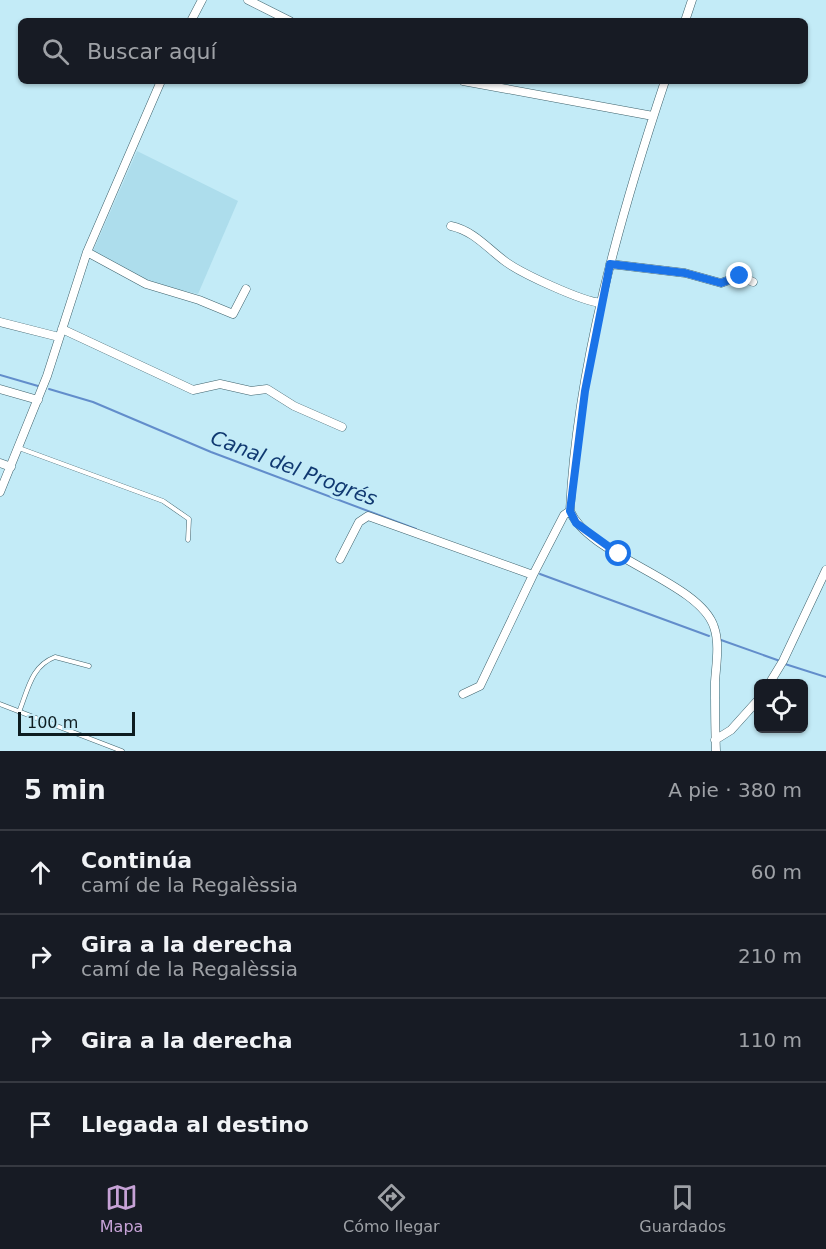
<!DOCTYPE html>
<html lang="es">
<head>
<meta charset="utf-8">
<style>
  body { margin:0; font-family:"DejaVu Sans",sans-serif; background:#20242c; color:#f1f3f6 }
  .controls { position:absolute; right:18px; bottom:18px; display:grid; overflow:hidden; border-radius:9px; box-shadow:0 2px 4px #0004 }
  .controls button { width:54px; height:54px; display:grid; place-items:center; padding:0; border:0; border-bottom:2px solid #363941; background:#171b24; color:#f1f3f6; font:30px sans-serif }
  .scale { position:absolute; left:18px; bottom:15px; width:117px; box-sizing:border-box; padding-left:6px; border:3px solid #0d1c20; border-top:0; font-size:16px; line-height:21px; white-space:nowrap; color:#0d1c20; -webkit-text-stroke:4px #c3ebf7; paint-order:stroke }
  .stop { position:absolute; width:18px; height:18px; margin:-14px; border:4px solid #1a73e8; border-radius:50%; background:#fff }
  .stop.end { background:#1a73e8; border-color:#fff; box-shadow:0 2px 6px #0008 }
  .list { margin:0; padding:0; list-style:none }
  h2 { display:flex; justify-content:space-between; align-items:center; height:78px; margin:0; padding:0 24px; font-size:26px }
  h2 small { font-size:20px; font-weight:400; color:#9ea1a6 }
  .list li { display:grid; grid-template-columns:39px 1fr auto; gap:18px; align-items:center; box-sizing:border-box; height:84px; padding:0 24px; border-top:2px solid #363941 }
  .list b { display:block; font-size:22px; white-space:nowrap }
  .list p { margin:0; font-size:20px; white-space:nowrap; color:#9ea1a6 }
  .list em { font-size:20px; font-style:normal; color:#9ea1a6 }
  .icon { flex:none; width:33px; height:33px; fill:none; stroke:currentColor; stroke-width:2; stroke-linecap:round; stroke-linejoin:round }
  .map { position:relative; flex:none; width:826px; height:751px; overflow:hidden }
  .search { position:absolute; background:#171b24; box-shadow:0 2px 4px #0004; left:18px; right:18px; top:18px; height:66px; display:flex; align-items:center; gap:15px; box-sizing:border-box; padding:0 21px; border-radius:9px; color:#9ea1a6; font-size:22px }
  .sheet { height:414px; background:#171b24 }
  nav { display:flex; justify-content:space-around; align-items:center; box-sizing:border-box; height:84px; border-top:2px solid #363941; background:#171b24; font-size:16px; color:#9ea1a6 }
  nav a { display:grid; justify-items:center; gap:3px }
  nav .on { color:#c6a2d6 }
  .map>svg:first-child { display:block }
</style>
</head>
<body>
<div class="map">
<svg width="826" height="751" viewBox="0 0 826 751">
  <rect width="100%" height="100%" fill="#c3ebf7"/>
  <path fill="#adddec" d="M137,151L238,201L198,294L147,282L93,251Z"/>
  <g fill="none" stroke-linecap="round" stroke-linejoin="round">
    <path stroke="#628dcb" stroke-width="2" d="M0,375L38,386
      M49,389L93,402L211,452L416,529
      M540,574L709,636
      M721,640L780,661
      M785,664L826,677"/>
    <defs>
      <path id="service" d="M19,448L163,501L189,519L188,540
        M0,704L122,751
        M19,712C28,690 31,666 55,657L89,666"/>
      <path id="minor" d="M248,0L290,21
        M191,21L202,0
        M685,21L692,0
        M463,81L653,116
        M665,81C620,216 577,367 570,511C589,556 700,582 714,627C720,644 716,665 715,682C715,705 715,728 716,751
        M451,226C474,231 487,248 506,262C523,274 581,301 601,303
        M87,252L146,284L199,300L233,314L246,289
        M610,264L685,273L721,283L740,276L753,282
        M0,322L59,337
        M62,329L193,390L220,384L251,391L267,389L294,406L342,427
        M0,389L38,400
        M0,463L11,467
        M0,492L47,376L87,252L161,81
        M340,559L359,522L368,516L533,575L564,515L570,511
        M769,684L783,661L826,570
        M463,694L480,686L533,575
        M715,740L731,730L758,700"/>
    </defs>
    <use href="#service" stroke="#3e626c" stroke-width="5"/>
    <use href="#minor" stroke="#3e626c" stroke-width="9"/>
    <use href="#service" stroke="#fff" stroke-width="4"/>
    <use href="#minor" stroke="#fff" stroke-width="8"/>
  </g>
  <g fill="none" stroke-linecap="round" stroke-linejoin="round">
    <path stroke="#1a73e8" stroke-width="8" d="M619,554L576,523L570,511L585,391L610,264L685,273L721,283L740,276"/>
  </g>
  <g text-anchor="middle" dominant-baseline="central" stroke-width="6" stroke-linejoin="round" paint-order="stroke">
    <g font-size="20" font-style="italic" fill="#103971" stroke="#c3ebf7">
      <text transform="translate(294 468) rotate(21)">Canal del Progrés</text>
    </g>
  </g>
</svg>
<div class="controls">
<button><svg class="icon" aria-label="locate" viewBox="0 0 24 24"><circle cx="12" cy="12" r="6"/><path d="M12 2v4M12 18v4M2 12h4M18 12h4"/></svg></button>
</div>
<div class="scale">100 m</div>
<div class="stop" style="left:619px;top:554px"></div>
<div class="stop end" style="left:740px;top:276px"></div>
<div class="search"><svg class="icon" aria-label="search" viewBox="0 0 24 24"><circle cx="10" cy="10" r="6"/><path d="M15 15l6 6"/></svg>Buscar aquí</div>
</div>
<section class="sheet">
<h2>5 min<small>A pie · 380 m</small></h2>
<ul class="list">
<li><svg class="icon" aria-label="ahead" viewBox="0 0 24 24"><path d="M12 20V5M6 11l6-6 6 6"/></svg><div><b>Continúa</b><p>camí de la Regalèssia</p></div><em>60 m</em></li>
<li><svg class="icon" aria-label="right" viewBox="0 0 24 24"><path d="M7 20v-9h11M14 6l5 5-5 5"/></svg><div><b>Gira a la derecha</b><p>camí de la Regalèssia</p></div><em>210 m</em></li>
<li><svg class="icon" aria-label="right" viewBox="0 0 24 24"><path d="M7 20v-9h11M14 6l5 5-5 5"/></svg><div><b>Gira a la derecha</b></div><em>110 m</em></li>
<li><svg class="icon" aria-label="arrive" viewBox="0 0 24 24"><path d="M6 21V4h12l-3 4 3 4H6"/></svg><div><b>Llegada al destino</b></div></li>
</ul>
</section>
<nav>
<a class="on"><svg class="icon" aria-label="map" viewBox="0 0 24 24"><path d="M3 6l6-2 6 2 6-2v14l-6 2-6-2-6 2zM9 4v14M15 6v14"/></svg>Mapa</a>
<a><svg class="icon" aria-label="directions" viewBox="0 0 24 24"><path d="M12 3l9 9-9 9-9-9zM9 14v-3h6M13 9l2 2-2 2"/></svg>Cómo llegar</a>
<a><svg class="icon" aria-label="saved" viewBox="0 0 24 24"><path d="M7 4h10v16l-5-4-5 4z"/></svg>Guardados</a>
</nav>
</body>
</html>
